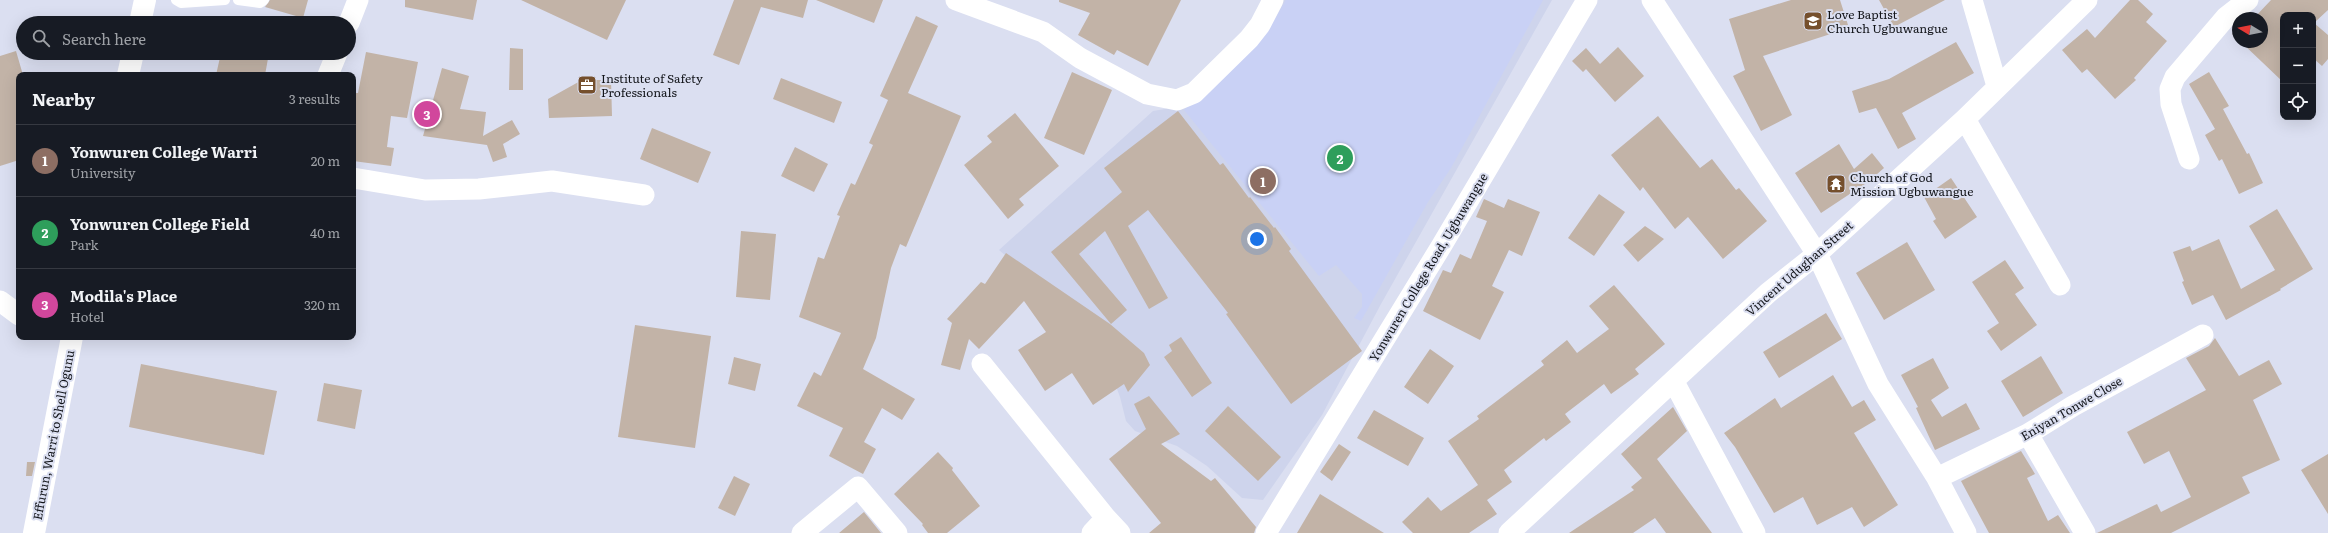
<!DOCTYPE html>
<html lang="en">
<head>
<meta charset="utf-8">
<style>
  body { margin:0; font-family:Literata,serif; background:#20242c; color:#f1f3f6 }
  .controls { position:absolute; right:12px; top:12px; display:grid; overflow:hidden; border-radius:8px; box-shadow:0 4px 16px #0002 }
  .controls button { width:36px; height:36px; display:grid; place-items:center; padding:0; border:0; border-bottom:1px solid #363941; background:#171b24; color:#f1f3f6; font:20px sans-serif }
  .compass { position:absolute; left:2232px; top:12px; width:36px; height:36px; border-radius:50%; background:#171b24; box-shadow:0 4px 16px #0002; rotate:280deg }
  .you { position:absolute; left:1257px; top:239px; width:14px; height:14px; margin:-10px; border:3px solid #fff; border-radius:50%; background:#1a73e8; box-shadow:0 0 0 6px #1a73e833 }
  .badge { display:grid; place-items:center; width:26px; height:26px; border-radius:50%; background:#d93025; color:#fff; font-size:13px; font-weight:700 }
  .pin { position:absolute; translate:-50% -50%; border:2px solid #fff; box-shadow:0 1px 4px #0006 }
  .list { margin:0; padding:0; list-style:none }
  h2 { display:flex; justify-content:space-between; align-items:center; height:52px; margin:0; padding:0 16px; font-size:17px }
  h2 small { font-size:13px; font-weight:400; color:#9ea1a6 }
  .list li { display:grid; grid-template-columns:26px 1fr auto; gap:12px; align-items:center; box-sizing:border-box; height:72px; padding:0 16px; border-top:1px solid #363941 }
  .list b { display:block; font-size:15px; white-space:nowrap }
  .list p { margin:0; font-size:13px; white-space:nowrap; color:#9ea1a6 }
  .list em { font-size:13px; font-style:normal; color:#9ea1a6 }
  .icon { flex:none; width:22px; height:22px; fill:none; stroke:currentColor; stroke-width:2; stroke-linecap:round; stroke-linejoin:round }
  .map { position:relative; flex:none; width:2328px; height:533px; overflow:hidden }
  .search { position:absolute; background:#171b24; box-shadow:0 4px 16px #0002; left:16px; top:16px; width:340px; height:44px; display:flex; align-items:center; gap:10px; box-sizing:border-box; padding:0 14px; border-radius:22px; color:#9ea1a6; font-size:15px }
  .panel { position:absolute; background:#171b24; box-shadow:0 4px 16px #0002; left:16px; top:72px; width:340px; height:268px; border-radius:8px }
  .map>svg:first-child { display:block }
</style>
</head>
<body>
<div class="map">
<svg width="2328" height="533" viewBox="0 0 2328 533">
  <rect width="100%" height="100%" fill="#dbdff1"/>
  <path fill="#ced4ec" d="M1283,0H1552L1381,304L1322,415L1263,500L1242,498L1207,466L1177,446L1135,431L1126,421L1120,397L1111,373L1047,291L999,250L1153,111L1165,109L1206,88Z"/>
  <path fill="#c9d1f5" d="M1286,0H1543L1451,168L1428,202L1361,321L1354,318L1362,307V294L1336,265L1319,276L1184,110L1269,29Z"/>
  <path fill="#c2b3a7" d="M270,0H308L303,18L265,7Z
    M405,0H477L473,20L405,7Z
    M521,0H626L607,40Z
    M734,0H808L803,18L761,7L739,65L713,55Z
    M816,0H883L874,23Z
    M1059,0H1181L1148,66L1117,50L1114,55L1078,35L1090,13L1059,2Z
    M1791,0H1840L1849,28L1763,56L1792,115L1761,131L1733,76L1745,70L1729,19Z
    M1879,0H1945L1894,27Z
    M2130,0H2138L2153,14L2146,22L2167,41L2134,78L2136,80L2115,99L2087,69L2082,73L2062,50L2087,29L2095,38Z
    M2271,0H2328V10L2314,23L2328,35V59L2322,66L2313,58V15H2283V82L2241,42H2262V18H2254Z
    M916,16L938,26L908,93L961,116L906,247L900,244L891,268L876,338L863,369L915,399L902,420L882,408L864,442L876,449L863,474L829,456L843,428L797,406L814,372L821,376L841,333L799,317L818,257L824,259L840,216L837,215L851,183L855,185L873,145L869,143L888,100L880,96Z
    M2238,28V39L2232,34Z
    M1956,42L1974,73L1902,113L1916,139L1898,149L1876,108L1859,113L1852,91L1889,79Z
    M1618,47L1644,76L1615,102L1586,69L1583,72L1572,61L1586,48L1600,64Z
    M510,48L523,49V90H509Z
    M16,51L23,75H19V160L0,166V56Z
    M366,52L418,62L407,118L391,116L387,147L394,148L391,166L353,161V93H358Z
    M221,53H269L265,75H216Z
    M442,68L469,76L460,109L486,112L483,136L512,120L520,134L503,144L507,157L493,162L487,145L423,136Z
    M1072,72L1112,90L1084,155L1044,138Z
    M2209,72L2229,106L2223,109L2247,154L2249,153L2263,183L2239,194L2222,159L2219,161L2205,135L2215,129L2189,84Z
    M781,78L842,102L834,123L773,99Z
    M582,80H611L612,116L549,118L548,99Z
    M1178,111L1220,165L1223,163L1249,198L1250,197L1274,228L1275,227L1291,249L1289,251L1362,351L1291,404L1226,314L1228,313L1148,210L1128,226L1168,298L1149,309L1105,231L1079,254L1127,310L1111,324L1051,252L1122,192L1104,168Z
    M1015,113L1059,166L1019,199L1024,205L1008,219L964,165L992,142L987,136Z
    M1658,116L1700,168L1712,159L1736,190L1739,188L1767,221L1723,259L1688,217L1675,229L1643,187L1640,191L1611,155Z
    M652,128L711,152L698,183L640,159Z
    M1839,144L1854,169L1872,153L1884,168L1868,182L1821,213L1795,173Z
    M795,147L828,164L814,192L781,176Z
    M1951,178L1977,217L1945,239L1933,221L1936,219L1924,197Z
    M1599,194L1625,212L1594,256L1568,238Z
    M1484,199L1504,208L1508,199L1540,212L1522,256L1509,250L1492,286L1504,292L1480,340L1423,311L1443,270L1451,273L1460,254L1471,259L1487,221L1476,217Z
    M2277,209L2313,269L2280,289L2281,290L2226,320L2213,295L2192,305L2182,282L2184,281L2173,252L2190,246L2192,251L2219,239L2241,289L2275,270L2249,226Z
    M1645,226L1664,239L1638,262L1623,245Z
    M741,231L776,234L770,300L736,297Z
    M1907,242L1935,290L1884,320L1856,273Z
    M1006,253L1110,324L1144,353L1150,365L1128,392L1124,384L1093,405L1072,373L1045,391L1018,350L1046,332L1024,301L979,349L969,339L960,370L941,365L952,323L947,319L981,282L985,284Z
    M2005,260L2024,288L2015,294L2037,325L2001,351L1987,331L1999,323L1972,282Z
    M1614,285L1665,344L1635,369L1639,374L1611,394L1604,384L1565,414L1571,422L1546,441L1544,438L1504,470L1512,482L1487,500L1497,514L1469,533H1413L1402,522L1428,497L1441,511L1478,485L1448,441L1479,419L1477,416L1544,365L1541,361L1567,340L1577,353L1609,329L1589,306Z
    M1826,313L1842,339L1779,378L1763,352Z
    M635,325L711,336L695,448L618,437Z
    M1181,337L1212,383L1192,397L1164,357L1172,351L1169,345Z
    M2215,338L2239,376L2269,360L2282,384L2253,400L2280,460L2242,477L2250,493L2171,533H2097L2157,504L2161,512L2191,497L2169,451L2144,464L2127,432L2206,390L2186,358L2209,346Z
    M1430,349L1454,366L1428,404L1404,387Z
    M2041,356L2063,393L2023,417L2001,381Z
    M734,357L761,364L755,391L728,384Z
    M1933,358L1949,388L1931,400L1942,417L1966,403L1980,429L1935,450L1916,408L1918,407L1901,375Z
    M141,364L277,391L264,455L129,427Z
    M1833,375L1852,407L1864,400L1876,420L1854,433L1898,505L1864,527L1852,507L1817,525L1803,497L1774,513L1735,447L1724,433L1775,398L1781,408Z
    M324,383L362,390L355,429L317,421Z
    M1149,396L1180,434L1161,444L1211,481L1215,478L1256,527L1254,533H1149L1161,523L1109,459L1146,429L1134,404Z
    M1228,406L1281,457L1258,481L1205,431Z
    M1673,407L1687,431L1657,459L1712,533H1666L1655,518L1633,533H1569L1634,490L1631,487L1642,478L1621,454Z
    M1374,410L1424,438L1408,466L1357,438Z
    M1339,444L1351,452L1332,481L1320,472Z
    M2021,451L2035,474L2027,478L2048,521L2058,515L2070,533H1989L1961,481Z
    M938,452L953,468L952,470L980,506L947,533H928L922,525L923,524L894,494Z
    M2328,454V514L2301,470Z
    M27,462H35L32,476H26Z
    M734,476L750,484L735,516L718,508Z
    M1320,494L1384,533H1297Z
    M864,512L881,533H839Z"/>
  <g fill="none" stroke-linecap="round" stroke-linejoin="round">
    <path stroke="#fff" stroke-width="10" d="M176,0L181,3L225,0
      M238,0L260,3L264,0"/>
    <path stroke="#fff" stroke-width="21" d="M956,0L1043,32L1080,58L1147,94L1177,100L1194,93L1249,39L1260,25L1273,0
      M1652,0L1817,254L1878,384L1937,478L1966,533
      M1972,0L1997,86
      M349,23L358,0
      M328,75L337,53
      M1965,119L2060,285
      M2189,159L2171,104L2170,89L2175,77L2226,17L2248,0
      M353,178L425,190L479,189L552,181L644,195
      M0,301L19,315
      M982,364L1106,518L1120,533
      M1674,382L1755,533
      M2028,434L2085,533
      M1937,478L2028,434L2073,406L2203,335
      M802,533L858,487L897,533
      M1092,533L1106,518
      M1266,533L1442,245L1587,0
      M1509,533L1768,293L1817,254L1965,119L2087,0"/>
    <path stroke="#fff" stroke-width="22" d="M140,23L145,0
      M128,75L133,53
      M34,533L72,337"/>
  </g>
  <defs>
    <symbol id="school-square" viewBox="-11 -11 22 22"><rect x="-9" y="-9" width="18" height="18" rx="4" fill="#754f2c" stroke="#dbdff1"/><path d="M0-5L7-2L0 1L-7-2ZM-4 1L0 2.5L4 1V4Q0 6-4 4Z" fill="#fff"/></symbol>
    <symbol id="office-square" viewBox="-11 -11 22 22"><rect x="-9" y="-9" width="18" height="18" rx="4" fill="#754f2c" stroke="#dbdff1"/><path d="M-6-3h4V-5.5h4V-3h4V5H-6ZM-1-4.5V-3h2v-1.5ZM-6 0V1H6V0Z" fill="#fff"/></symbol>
    <symbol id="temple-square" viewBox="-11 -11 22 22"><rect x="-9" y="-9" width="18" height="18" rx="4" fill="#754f2c" stroke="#dbdff1"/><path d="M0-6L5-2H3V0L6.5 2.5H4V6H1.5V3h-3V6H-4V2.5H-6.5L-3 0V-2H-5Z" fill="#fff"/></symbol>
  </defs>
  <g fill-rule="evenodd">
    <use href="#school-square" x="1802" y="10" width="22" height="22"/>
    <use href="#office-square" x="576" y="74" width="22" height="22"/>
    <use href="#temple-square" x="1825" y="173" width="22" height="22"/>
  </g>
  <g text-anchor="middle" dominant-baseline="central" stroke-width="4" stroke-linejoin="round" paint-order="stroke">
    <g font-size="12" fill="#13151a" stroke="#dbdff1" text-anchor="start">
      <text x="1827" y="14">Love Baptist<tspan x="1827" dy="14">Church Ugbuwangue</tspan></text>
      <text x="601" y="78">Institute of Safety<tspan x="601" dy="14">Professionals</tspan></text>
      <text x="1850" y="177">Church of God<tspan x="1850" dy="14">Mission Ugbuwangue</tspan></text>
    </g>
    <g font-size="12" fill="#13151a" stroke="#dbdff1">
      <text transform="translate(1428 267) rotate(-59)">Yonwuren College Road, Ugbuwangue</text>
      <text transform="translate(1799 268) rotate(-41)">Vincent Udughan Street</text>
      <text transform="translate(2071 408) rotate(-30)">Eniyan Tonwe Close</text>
      <text transform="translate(53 435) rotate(-79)">Effurun, Warri to Shell Ogunu</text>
    </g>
  </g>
</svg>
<div class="controls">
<button>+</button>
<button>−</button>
<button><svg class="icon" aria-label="locate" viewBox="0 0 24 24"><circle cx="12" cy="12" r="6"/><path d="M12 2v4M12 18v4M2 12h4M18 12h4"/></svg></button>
</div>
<svg class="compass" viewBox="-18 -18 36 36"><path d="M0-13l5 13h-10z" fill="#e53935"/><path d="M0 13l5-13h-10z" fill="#9ea1a6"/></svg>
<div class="you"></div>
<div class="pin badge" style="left:1263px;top:181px;background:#8d6e63">1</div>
<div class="pin badge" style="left:1340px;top:158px;background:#2e9e5b">2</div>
<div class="pin badge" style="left:427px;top:114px;background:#d1479c">3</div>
<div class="search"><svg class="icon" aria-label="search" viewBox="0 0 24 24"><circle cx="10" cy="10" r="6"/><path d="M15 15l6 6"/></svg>Search here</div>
<section class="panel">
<h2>Nearby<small>3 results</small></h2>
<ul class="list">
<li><span class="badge" style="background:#8d6e63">1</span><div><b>Yonwuren College Warri</b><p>University</p></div><em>20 m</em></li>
<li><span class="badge" style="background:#2e9e5b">2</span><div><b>Yonwuren College Field</b><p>Park</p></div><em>40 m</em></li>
<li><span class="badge" style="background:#d1479c">3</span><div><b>Modila's Place</b><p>Hotel</p></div><em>320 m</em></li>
</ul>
</section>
</div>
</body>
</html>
